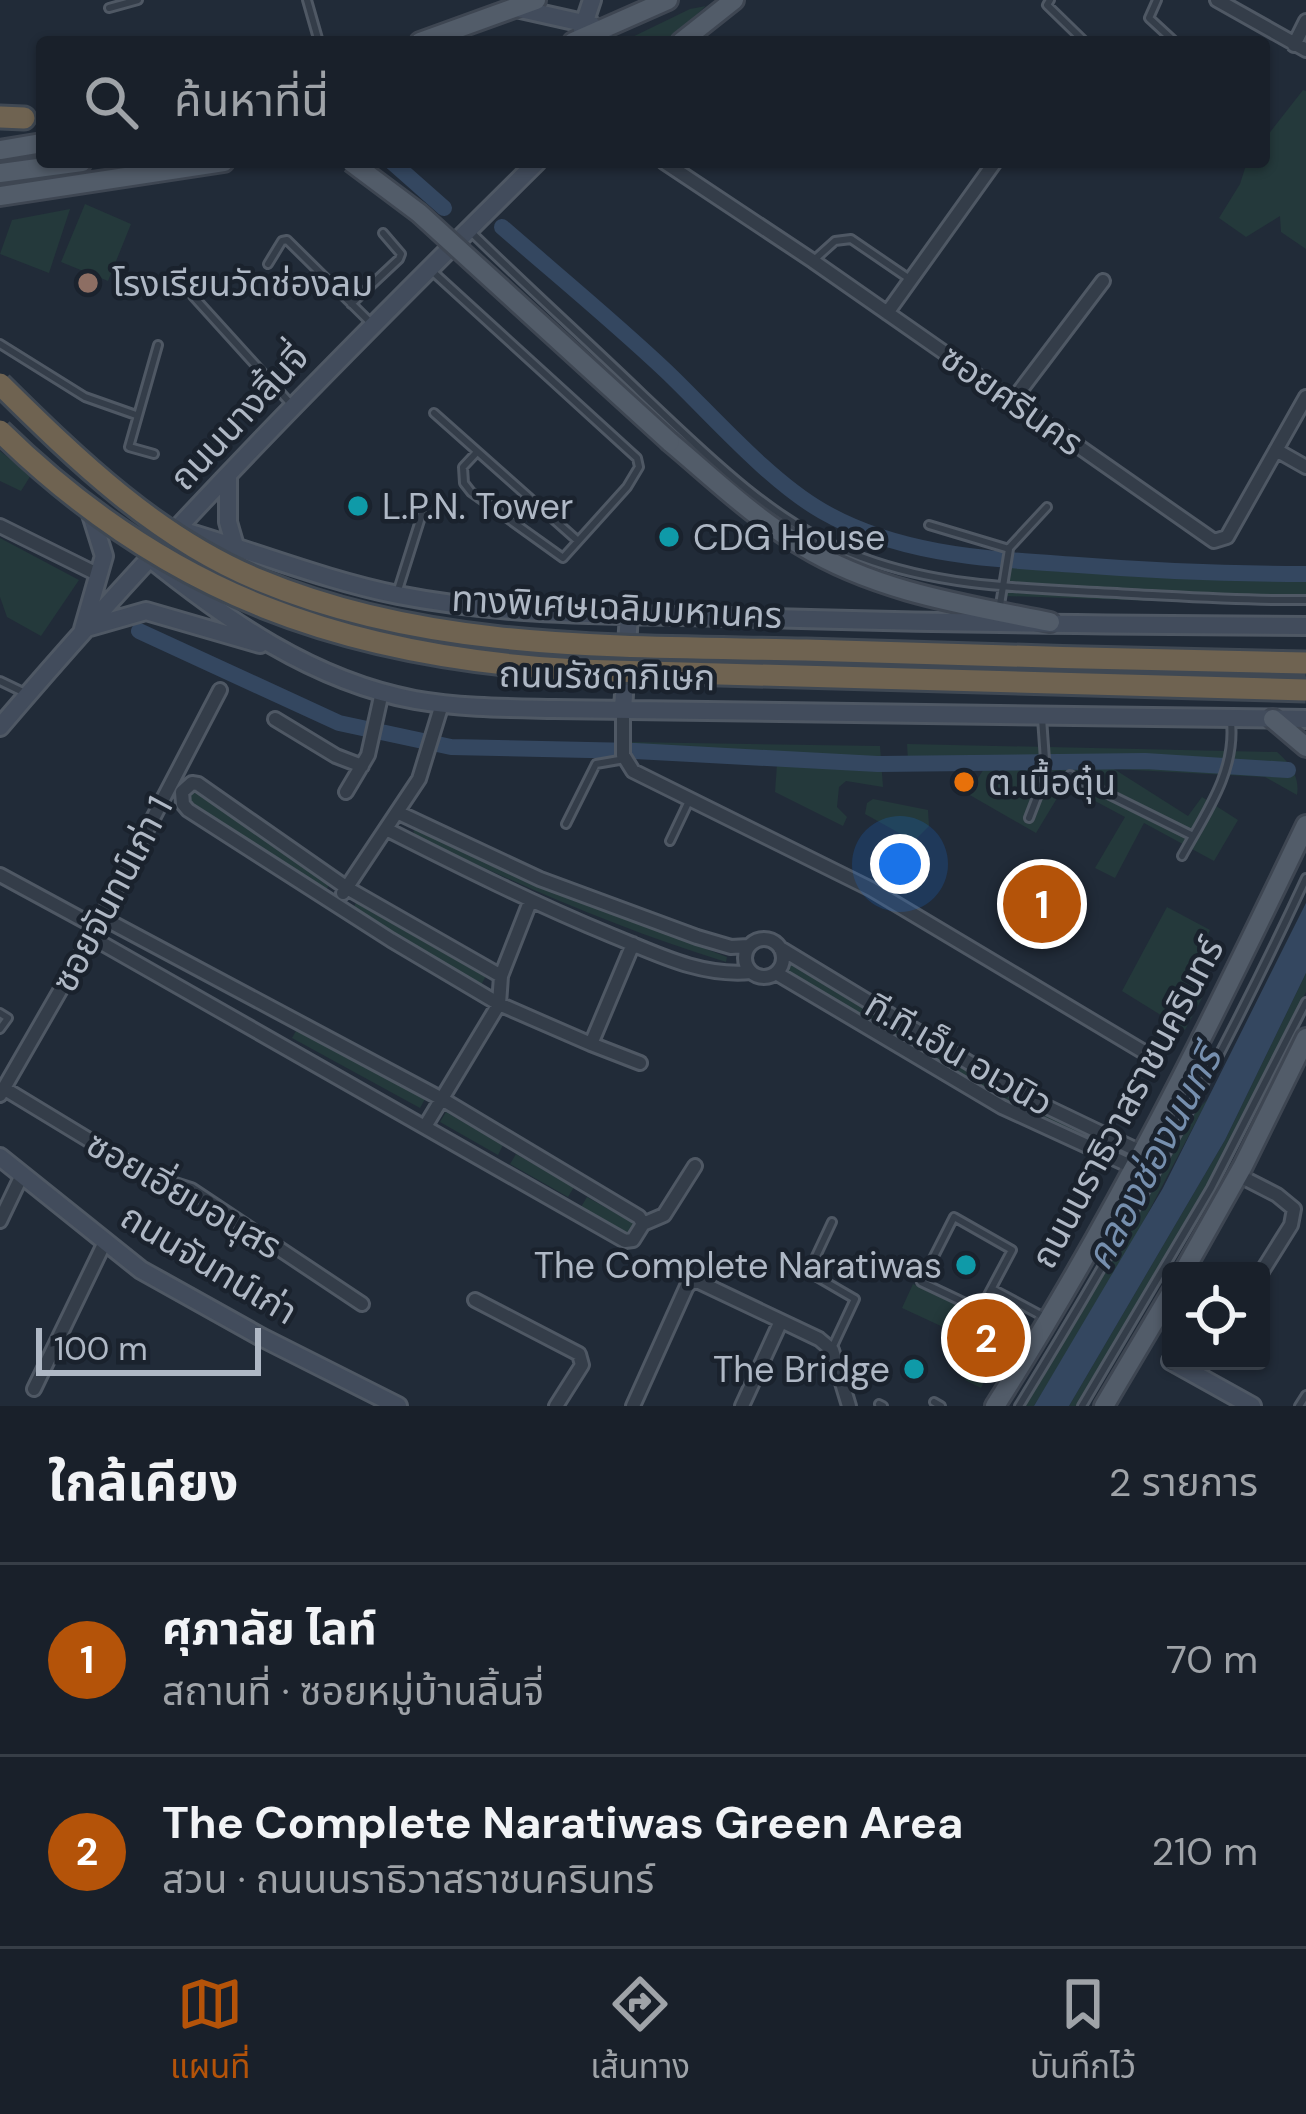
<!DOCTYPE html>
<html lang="th">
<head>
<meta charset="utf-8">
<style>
  body { margin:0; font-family:"DM Sans","Noto Sans Thai",sans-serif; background:#262d36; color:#f1f3f6 }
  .controls { position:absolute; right:36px; bottom:36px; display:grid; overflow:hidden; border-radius:12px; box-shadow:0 3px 9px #0004 }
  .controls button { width:108px; height:108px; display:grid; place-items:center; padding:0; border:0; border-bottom:3px solid #373e47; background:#19202a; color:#f1f3f6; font:60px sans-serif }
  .scale { position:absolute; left:36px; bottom:30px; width:225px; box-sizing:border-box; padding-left:12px; border:6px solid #afb8c5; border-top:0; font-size:33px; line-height:42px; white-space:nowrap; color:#afb8c5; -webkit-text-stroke:9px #1a222d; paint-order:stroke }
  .you { position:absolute; left:900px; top:864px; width:42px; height:42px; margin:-30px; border:9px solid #fff; border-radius:50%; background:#1a73e8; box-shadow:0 0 0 18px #1a73e833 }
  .badge { display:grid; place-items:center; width:78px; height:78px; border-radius:50%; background:#b45309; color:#fff; font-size:39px; font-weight:700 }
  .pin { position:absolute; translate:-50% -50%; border:6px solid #fff; box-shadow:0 3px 12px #0006 }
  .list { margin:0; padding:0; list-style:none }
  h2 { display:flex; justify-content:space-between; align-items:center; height:156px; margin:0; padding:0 48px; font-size:51px }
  h2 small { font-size:39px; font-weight:400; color:#9fa3a8 }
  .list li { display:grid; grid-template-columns:78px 1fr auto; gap:36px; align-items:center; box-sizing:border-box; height:192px; padding:0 48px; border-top:3px solid #373e47 }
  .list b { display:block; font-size:45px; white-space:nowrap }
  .list p { margin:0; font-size:39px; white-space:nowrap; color:#9fa3a8 }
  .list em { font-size:39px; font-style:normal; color:#9fa3a8 }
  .icon { flex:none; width:66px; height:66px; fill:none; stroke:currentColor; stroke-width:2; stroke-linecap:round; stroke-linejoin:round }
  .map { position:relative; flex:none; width:1306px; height:1406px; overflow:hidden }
  .search { position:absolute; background:#19202a; box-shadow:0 3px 9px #0004; left:36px; right:36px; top:36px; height:132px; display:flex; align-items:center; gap:30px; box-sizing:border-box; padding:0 42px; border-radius:12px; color:#9fa3a8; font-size:45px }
  .sheet { height:540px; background:#19202a }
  nav { display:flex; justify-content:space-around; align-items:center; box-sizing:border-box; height:168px; border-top:3px solid #373e47; background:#19202a; font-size:33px; color:#9fa3a8 }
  nav a { display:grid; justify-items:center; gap:6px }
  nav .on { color:#b45309 }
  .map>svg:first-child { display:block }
</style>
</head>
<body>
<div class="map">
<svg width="1306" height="1406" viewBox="0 0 1306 1406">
  <rect width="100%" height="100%" fill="#212b38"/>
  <path fill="#24393b" d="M706,6L666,42H622L690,9Z
    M1303,90L1306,91V249L1281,232L1280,216L1246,237L1219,218L1240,184L1247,162H1264V140Z
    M85,204L131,224L108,281L61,262Z
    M70,209L49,273L0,254L12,220Z
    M0,451L31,475L21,491L0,481Z
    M0,538L79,580L41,636L7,617L0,597Z
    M1010,563L1306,580V606L1006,596Z
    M628,742L880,746L883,787L846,781L839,787L837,807L847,817L843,826L775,792L777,764L629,754Z
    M907,744L1277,752C1290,763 1300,777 1297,795L1265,777L1114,769L1188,816L1202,797L1238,820L1214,861L1144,823L1115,878L1095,868L1125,817L1065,785L1036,833L968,794L987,764L908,761Z
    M194,787L331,883L324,892L189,805L187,792Z
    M873,799L928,810L929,826L915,840L910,839L865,814L867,803Z
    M419,827L515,876L727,957L726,962C616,928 519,885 416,836L413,831Z
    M357,900L486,976L481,985L353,909Z
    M1167,907L1210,930L1190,974L1208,987L1185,1030L1122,991Z
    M793,964L1034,1108L1079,1129L1080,1134L1076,1137L998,1098L790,975L787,966Z
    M1306,973V992L1234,1139L1078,1406H1069L1225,1140Z
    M297,1029L425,1099L420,1108L292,1038Z
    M1208,1099L1120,1266L1034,1406H1023L1196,1111Z
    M446,1112L503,1145L498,1155L440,1122Z
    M516,1154L574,1187L568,1197L510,1164Z
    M587,1197L635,1224L630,1234L581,1207Z
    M913,1284L1010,1330L981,1388L965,1380L982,1345L902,1308Z"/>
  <path fill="#344760" d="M1306,903V973L1225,1140L1069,1406H1034L1163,1188Z"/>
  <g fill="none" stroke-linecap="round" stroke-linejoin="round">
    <path stroke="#344760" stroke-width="16" d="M392,162L444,208
      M502,227C557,275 613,321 666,371C711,414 769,481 822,511C900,556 991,559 1078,565C1154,571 1230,574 1306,574
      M139,631L339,723L451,747L635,751L878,764L1145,761L1288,770"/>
    <defs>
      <path id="lane" d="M307,0L319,42
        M1050,0L1047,5L1085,42
        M1157,0L1149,18L1175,42
        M109,8L138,0
        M469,230C526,286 585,339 642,394C708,456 775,525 861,557C949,590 1040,588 1132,594C1190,597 1248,601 1306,600
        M815,259L835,241L851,239L911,280
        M268,264L282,241L287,240L370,322
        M432,271L637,458L639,467L627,487L563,558L471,492L464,483L463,467L477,452
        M193,296L290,403
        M351,304L399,259L401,254L383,233
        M0,344L85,397L136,415
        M434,413L578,541
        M154,454L129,447L158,345
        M929,525L1009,549L999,611
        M1009,548L1047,507
        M398,590L422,514
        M0,681L25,693
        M1070,775L1193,836
        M1029,818L1046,774L1042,718
        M566,824L596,764L625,759
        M670,841L689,801
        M1182,856C1205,814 1236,772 1231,722
        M0,1013L8,1018L0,1029
        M954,1217L1012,1250L980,1310L921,1282Z
        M832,1222L810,1269L812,1274L855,1299L833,1346
        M994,1290L1046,1318
        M934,1402L941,1406
        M879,1404L883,1406
        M1019,1406C1124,1235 1222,1060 1306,878
        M1082,1406L1211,1188L1306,1002
        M1299,1406L1306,1395"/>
      <path id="street" d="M1217,0L1306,50
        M1294,45L1306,21
        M664,162L813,261L1214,541L1227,537L1306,397
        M887,313L995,162
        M1013,400L1103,281
        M1276,450L1306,467
        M0,526L99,575
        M623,710V755L633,771L871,889L1154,1058
        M275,719L336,756L362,766
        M346,792L368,755L382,692
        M399,813L540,879L697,937L731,947L749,946
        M388,830C461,867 533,903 608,934C655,953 700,977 751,972
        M0,875L96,927
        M343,893L419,779L442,704
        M91,937L625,1241L633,1240L643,1224L639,1217L442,1099L101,917
        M745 958a19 19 0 1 1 38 0a19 19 0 1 1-38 0Z
        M780,948L1024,1096L1143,1153
        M776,973L1002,1107L1135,1168
        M501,976L347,888L198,784L192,783L182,792L183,804L188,810L391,940L499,1004L591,1044L633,944
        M591,1044L640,1063
        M5,1089L150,1177L191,1190L362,1304
        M0,1095L91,937L220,690
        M426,1125L499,1004L501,976L530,902
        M1238,1175L1277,1195L1294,1209L1291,1225L1261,1273
        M0,1221L22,1175
        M643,1224L664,1215L695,1166
        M475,1300L579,1354L582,1365L556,1406
        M34,1389L105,1242
        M633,1406L687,1286L695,1280L819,1339L832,1350L849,1406
        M742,1406L781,1321"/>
      <path id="secondary" d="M516,8L592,25L607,42
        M582,30L592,0
        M228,477V522L235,546
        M180,530C253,551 324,580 398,595C509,617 621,614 733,617C924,623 1115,625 1306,626
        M147,556C226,620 313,681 415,700C461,708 508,708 554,709L1306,719
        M90,627L146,611L260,644
        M83,629L104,556L88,505
        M623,710L629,614
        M0,727C168,529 352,345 537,162
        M0,1157L141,1270L261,1337L398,1406
        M1171,1361L1252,1406"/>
      <path id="primary" d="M420,42L536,0
        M573,42L668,0
        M681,42L734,0
        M0,150L42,143
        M0,173L82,162
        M0,196L224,162
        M670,442C712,477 754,518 802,546C877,592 966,605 1050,622
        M1273,719L1306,747
        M1184,1271L1243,1166L1306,1038
        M995,1406C1114,1220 1211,1023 1306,825
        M1104,1406L1171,1293"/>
      <path id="highway" d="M0,117L24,118"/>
    </defs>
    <use href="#lane" stroke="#4f5864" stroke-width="12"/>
    <use href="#street" stroke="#4f5864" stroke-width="18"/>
    <use href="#secondary" stroke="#4f5864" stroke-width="22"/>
    <use href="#primary" stroke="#3e4652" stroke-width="24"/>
    <use href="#highway" stroke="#3f4853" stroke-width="27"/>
    <use href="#lane" stroke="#343d49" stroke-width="6"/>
    <use href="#street" stroke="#343d49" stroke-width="12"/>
    <use href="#secondary" stroke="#424c5c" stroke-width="16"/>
    <use href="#primary" stroke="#525c69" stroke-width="18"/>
    <use href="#highway" stroke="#6f6351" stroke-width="21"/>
    <defs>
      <path id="primary-bridge" d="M351,162L419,213L670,442"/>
      <path id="highway-bridge" d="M0,384C77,460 157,538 259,580C431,652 623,646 806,650C973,655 1139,660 1306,663
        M0,431C167,595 346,657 576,670L1306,690"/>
    </defs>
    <use href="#primary-bridge" stroke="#3e4652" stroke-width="24" stroke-linecap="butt"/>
    <use href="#highway-bridge" stroke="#3f4853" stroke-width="27" stroke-linecap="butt"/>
    <use href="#primary-bridge" stroke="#525c69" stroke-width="18"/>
    <use href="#highway-bridge" stroke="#6f6351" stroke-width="21"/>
  </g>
  <circle fill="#8d6e63" stroke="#1a222d" stroke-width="4.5" cx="88" cy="283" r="12"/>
  <g fill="#0f9aa8" stroke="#1a222d" stroke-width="4.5">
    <circle cx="358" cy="506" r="12"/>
    <circle cx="669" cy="537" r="12"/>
    <circle cx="966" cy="1265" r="12"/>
    <circle cx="914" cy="1369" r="12"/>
  </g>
  <circle fill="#e8710a" stroke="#1a222d" stroke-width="4.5" cx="964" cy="782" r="12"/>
  <g text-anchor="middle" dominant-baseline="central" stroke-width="9" stroke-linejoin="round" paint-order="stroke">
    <g font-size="36" fill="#afb8c5" stroke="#1a222d" text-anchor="start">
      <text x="112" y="283">โรงเรียนวัดช่องลม</text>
      <text x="382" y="506">L.P.N. Tower</text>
      <text x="693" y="537">CDG House</text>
      <text x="988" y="782">ต.เนื้อตุ๋น</text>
      <text x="942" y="1265" text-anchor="end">The Complete Naratiwas</text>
      <text x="890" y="1369" text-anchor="end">The Bridge</text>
    </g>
    <g font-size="36" fill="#afb8c5" stroke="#1a222d">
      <text transform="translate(1012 400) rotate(35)">ซอยศรีนคร</text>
      <text transform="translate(239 417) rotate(-47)">ถนนนางลิ้นจี่</text>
      <text transform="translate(617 607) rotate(3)">ทางพิเศษเฉลิมมหานคร</text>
      <text transform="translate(607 676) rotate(1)">ถนนรัชดาภิเษก</text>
      <text transform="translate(112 894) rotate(-62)">ซอยจันทน์เก่า 1</text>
      <text transform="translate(959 1054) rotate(30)">ที.ที.เอ็น อเวนิว</text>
      <text transform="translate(1127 1103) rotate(-62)">ถนนนราธิวาสราชนครินทร์</text>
      <text transform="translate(184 1195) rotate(30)">ซอยเอี่ยมอนุสร</text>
      <text transform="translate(209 1264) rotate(31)">ถนนจันทน์เก่า</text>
    </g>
    <g font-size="39" font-style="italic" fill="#768fae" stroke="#1a222d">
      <text transform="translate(1153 1158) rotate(-62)">คลองช่องนนทรี</text>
    </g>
  </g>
</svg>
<div class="controls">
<button><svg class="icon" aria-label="locate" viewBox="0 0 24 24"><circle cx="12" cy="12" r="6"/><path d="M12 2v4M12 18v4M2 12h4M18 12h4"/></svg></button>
</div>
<div class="scale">100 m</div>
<div class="you"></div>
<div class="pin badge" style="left:1042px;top:904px">1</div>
<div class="pin badge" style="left:986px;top:1338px">2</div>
<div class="search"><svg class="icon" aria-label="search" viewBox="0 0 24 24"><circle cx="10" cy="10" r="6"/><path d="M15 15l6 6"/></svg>ค้นหาที่นี่</div>
</div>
<section class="sheet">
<h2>ใกล้เคียง<small>2 รายการ</small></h2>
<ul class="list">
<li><span class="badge">1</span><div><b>ศุภาลัย ไลท์</b><p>สถานที่ · ซอยหมู่บ้านลิ้นจี่</p></div><em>70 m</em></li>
<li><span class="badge">2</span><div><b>The Complete Naratiwas Green Area</b><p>สวน · ถนนนราธิวาสราชนครินทร์</p></div><em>210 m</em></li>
</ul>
</section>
<nav>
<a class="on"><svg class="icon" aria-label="map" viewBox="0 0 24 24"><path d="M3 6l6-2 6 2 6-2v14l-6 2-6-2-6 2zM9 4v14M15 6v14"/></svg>แผนที่</a>
<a><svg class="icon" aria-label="directions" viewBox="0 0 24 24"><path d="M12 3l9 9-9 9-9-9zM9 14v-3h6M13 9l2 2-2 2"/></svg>เส้นทาง</a>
<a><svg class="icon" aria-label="saved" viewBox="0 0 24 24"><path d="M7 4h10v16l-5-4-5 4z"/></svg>บันทึกไว้</a>
</nav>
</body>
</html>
